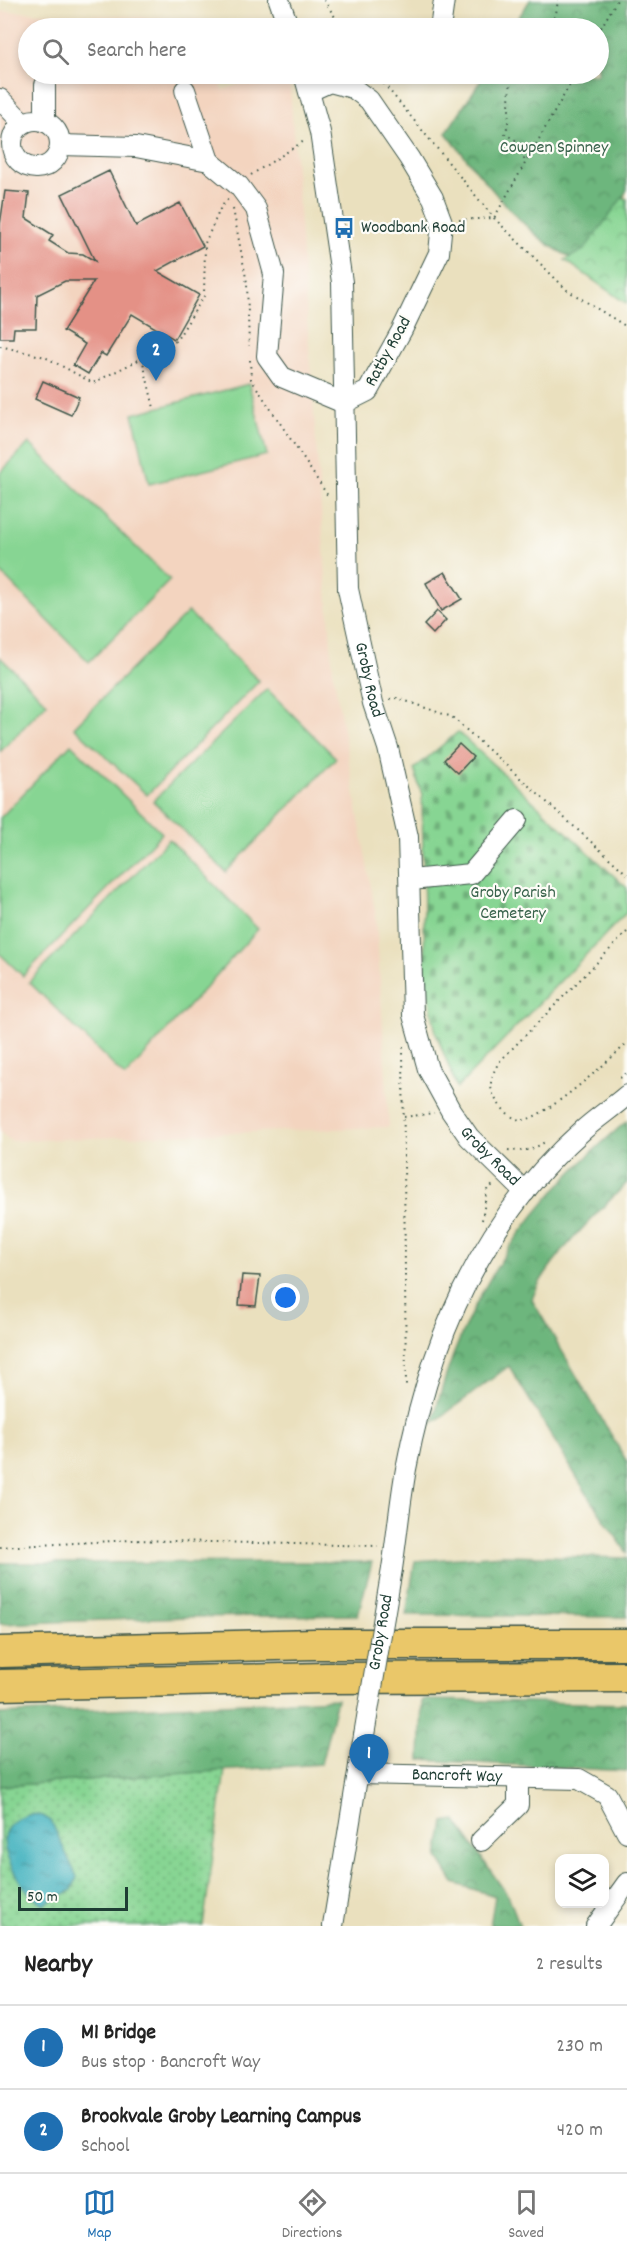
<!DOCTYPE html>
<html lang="en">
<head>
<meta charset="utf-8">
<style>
  body { margin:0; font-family:Dekko,sans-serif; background:#f2f2f2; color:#222 }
  .controls { position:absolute; right:18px; bottom:18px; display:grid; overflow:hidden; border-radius:12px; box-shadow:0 3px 9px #0003 }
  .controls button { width:54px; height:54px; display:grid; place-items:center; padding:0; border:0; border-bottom:2px solid #e0e0e0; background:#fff; color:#222; font:30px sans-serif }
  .scale { position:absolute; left:18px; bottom:15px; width:110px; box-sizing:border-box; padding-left:6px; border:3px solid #1f3d34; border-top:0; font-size:16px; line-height:21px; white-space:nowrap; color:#1f3d34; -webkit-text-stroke:4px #fdfcf7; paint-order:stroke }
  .you { position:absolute; left:286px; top:1298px; width:21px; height:21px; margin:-15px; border:4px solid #fff; border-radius:50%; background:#1a73e8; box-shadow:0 0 0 9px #1a73e833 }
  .badge { display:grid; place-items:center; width:39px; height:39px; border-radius:50%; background:#1f6fb2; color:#fff; font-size:20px; font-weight:700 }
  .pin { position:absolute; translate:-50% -50px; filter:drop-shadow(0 2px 3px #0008) }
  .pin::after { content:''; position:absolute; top:32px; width:21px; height:18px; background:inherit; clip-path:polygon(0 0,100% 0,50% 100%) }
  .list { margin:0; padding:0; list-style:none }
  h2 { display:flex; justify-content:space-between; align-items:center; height:78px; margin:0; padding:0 24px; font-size:26px }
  h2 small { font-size:20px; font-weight:400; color:#767676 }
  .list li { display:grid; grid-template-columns:39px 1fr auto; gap:18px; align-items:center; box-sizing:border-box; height:84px; padding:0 24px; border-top:2px solid #e0e0e0 }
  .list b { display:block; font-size:22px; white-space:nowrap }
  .list p { margin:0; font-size:20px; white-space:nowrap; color:#767676 }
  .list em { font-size:20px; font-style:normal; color:#767676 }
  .icon { flex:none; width:33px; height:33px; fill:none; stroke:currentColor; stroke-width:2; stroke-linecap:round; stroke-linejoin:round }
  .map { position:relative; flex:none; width:627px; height:1926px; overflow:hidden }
  .search { position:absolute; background:#fff; box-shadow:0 3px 9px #0003; left:18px; right:18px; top:18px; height:66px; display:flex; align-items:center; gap:15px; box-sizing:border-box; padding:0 21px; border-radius:33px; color:#767676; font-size:22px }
  .sheet { height:246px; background:#fff }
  nav { display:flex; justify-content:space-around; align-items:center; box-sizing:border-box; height:84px; border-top:2px solid #e0e0e0; background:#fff; font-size:16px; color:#767676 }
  nav a { display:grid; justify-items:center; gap:3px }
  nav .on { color:#1f6fb2 }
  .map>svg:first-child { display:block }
</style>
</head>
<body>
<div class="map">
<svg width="627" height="1926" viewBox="0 0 627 1926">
  <defs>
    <pattern id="grass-dots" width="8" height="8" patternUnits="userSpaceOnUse" patternTransform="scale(1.5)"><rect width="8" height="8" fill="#87d593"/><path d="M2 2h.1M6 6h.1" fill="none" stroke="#6eae79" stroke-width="1.8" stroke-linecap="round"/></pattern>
    <pattern id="forest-crowns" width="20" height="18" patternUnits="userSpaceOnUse" patternTransform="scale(1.5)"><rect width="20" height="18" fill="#6db67d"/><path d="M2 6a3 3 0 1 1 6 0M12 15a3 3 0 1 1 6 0" fill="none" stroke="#599567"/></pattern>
    <pattern id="cemetery-stones" width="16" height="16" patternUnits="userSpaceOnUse" patternTransform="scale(1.5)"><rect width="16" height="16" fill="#87d593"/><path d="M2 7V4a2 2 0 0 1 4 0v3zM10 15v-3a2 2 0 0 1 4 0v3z" fill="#6eae79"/></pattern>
    <pattern id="park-crowns" width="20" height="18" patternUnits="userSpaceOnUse" patternTransform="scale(1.5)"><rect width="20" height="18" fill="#87d593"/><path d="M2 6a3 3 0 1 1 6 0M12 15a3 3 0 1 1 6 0" fill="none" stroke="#6eae79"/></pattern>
    <pattern id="water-ripples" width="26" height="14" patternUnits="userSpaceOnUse" patternTransform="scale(1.5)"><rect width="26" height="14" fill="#43b2bf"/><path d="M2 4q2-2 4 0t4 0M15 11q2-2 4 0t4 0" fill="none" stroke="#37929c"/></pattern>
  </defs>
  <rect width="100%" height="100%" fill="#fdfcf7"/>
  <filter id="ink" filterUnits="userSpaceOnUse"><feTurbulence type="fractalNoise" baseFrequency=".0167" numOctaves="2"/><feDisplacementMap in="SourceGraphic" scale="12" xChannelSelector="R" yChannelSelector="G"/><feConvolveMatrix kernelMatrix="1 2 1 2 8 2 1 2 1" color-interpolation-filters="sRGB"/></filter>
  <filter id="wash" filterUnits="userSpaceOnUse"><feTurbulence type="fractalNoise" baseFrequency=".008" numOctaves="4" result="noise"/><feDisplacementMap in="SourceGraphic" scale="24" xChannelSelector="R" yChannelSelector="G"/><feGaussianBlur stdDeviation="1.35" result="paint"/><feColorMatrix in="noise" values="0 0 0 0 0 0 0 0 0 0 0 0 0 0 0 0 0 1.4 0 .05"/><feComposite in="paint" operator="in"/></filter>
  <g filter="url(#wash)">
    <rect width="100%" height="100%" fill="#eae0be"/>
    <path fill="#f3d4bf" d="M0,11L197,20L200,28H28V74H217L223,90L269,74H289L333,672L376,916L389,1127L11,1141L0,1132Z"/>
    <path fill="url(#grass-dots)" stroke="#538964" stroke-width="1.5" d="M225,1770L203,1926H0V1786Z"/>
    <path fill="url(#forest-crowns)" stroke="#467a58" stroke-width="1.5" d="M530,0H627V189L623,198L627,199L582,261C533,249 478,172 446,133L485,74H598V28H512Z
      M627,1121V1183C601,1209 542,1265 532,1300L627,1462V1553L587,1494L509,1366L433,1423C460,1300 531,1201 627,1121Z
      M503,1555L627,1558V1617L406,1615L415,1561Z
      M372,1562L358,1615L186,1617L0,1624V1563Z
      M337,1699L321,1764L0,1786V1714Z
      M422,1700L627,1704V1771L420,1760Z
      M455,1820L509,1897L520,1926H490L495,1896L454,1883L438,1857L444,1822Z"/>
    <path fill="url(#cemetery-stones)" stroke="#538964" stroke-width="1.5" d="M458,732L627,888V912L457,1088L436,1033L425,975L422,795L414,769Z"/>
    <path fill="url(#park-crowns)" stroke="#538964" stroke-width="1.5" d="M622,198L627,199V304L565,260L584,250Z"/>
    <path fill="#87d593" stroke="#538964" stroke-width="1.5" d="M249,384L267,455L149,484L133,414Z
      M29,443L170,580L89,662L0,572V473Z
      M188,612L259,681L147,795L74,727Z
      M0,657L47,703L0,752Z
      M267,689L336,758L226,872L153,801Z
      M71,744L162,833L23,976L0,954V818Z
      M169,839L258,929L125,1077L29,982Z"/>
    <path fill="url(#water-ripples)" stroke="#31787a" stroke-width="1.5" d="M31,1814L43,1816L51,1821L77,1877L72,1890L44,1904C24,1896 0,1855 5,1833C9,1822 21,1818 31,1814Z"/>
    <g id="blocks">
      <path fill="#e49186" d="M109,171L136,226L180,203L203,246L157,271L199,295L174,339L132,314L106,356L101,353L88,374L73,365L85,344L63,331L94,281H65L37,295L36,328H14L13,338H0V225L5,191L29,193L26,218L53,235L49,241L68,253L83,254L95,261L62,194Z
        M43,381L79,397L71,415L35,399Z
        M445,572L462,599L441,611L426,583Z
        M437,611L446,620L433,634L424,625Z
        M459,744L473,757L458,773L444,760Z
        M242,1275L260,1276L256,1306L239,1305Z"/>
    </g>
  </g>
  <g filter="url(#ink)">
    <use href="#blocks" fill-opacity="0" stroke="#3d5549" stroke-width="1.5"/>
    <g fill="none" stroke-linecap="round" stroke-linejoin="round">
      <defs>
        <g id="minor">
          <path d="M279,0L289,28"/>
          <path d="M441,22L444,0"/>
          <path id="s1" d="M304,74L320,132L342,282L348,589L373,703L388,748L408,837L413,1015L428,1069L451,1111L469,1137L525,1192"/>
          <path d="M185,90L209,161"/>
          <path d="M310,91L330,82L353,88L369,100L409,158L433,198L442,222L439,253L402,330L368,391L344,403"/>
          <path d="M0,99L23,123"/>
          <circle cx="36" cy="144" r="24"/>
          <path d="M45,122V85"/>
          <path d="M60,145L136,147L209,161L239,186L256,209L274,274L267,356L282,377L344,403"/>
          <path d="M411,880L471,874L517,820"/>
          <path d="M392,1569C397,1536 400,1502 406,1469C430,1340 481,1221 581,1132C595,1119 612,1108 627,1095"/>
          <path id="s2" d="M359,1774L579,1779L607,1795L627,1833"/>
          <path d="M481,1841L518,1805V1778"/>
          <path d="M333,1926L364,1735"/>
          <path d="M596,1926L627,1883"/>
        </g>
        <path id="highway" d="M0,1652L314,1644H627
          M0,1685L326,1678L627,1677"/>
      </defs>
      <use href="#minor" stroke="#3d5549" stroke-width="22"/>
      <use href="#highway" stroke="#3d5549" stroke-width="33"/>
      <path stroke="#3d5549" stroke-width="2" stroke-dasharray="1.5 4.5" stroke-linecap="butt" d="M324,0L342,28
        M548,28L556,14L558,0
        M598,33L617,0
        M376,74L494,218L567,290L627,327
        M514,74C505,94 513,113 505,134L517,141L526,151L523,164
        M251,175L304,141
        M233,209L247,283L249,346
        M459,220L494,218L576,74
        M0,346L45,357L93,383L176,341L204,296L205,243L221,207L228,199
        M142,358L154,408
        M250,360L251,379L328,496
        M390,699L397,698L452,717L627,874
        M627,932L499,1062C490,1078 487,1087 498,1103C504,1111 514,1121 524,1120C547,1116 609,1061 627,1043
        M403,1047L406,1389
        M620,1078L627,1073
        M404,1117L434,1113
        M508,1150C523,1152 535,1150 547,1140
        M482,1220L487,1190L493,1185
        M0,1547L132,1540L378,1546"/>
      <use href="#minor" stroke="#fff" stroke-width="20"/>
      <use href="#highway" stroke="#eac769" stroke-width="30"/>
      <defs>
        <g id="minor-bridge">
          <path id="s3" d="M364,1735L392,1569"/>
        </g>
      </defs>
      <use href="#minor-bridge" stroke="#3d5549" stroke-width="22" stroke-linecap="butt"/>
      <use href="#minor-bridge" stroke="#fff" stroke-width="20"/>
    </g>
  </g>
  <defs>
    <symbol id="bus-bare" viewBox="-9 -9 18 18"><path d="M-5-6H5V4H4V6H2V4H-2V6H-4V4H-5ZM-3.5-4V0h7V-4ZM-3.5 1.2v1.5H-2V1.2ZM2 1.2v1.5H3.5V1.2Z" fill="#1f6fb2" stroke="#fdfcf7" stroke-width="2.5" paint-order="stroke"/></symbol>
  </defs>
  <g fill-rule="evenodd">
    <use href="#bus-bare" x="329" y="213" width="30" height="30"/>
  </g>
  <g text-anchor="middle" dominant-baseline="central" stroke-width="4.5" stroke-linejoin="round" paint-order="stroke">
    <g font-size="18" fill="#39634c" stroke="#fdfcf7">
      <text x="554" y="148">Cowpen Spinney</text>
      <text x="513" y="893">Groby Parish<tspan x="513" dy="21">Cemetery</tspan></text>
    </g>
    <g font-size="18" fill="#1f3d34" stroke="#fdfcf7" text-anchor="start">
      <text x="361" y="228">Woodbank Road</text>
    </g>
    <g font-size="18" fill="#1f3d34" stroke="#fdfcf7">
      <text transform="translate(389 352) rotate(-61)">Ratby Road</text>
      <text stroke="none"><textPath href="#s1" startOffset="612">Groby Road</textPath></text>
      <text stroke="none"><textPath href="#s1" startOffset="1116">Groby Road</textPath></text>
      <text stroke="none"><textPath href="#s3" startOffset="104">Groby Road</textPath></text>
      <text stroke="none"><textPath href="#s2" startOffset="98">Bancroft Way</textPath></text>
    </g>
  </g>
</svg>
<div class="controls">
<button><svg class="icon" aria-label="layers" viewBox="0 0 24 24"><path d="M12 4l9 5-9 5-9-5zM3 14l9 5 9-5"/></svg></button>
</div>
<div class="scale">50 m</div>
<div class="you"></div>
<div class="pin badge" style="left:369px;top:1784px">1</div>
<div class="pin badge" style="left:156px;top:381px">2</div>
<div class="search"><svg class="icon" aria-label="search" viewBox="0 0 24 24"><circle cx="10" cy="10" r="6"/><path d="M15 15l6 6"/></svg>Search here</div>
</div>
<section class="sheet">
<h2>Nearby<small>2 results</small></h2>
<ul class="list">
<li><span class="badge">1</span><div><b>M1 Bridge</b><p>Bus stop · Bancroft Way</p></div><em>230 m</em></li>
<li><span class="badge">2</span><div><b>Brookvale Groby Learning Campus</b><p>School</p></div><em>420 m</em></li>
</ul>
</section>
<nav>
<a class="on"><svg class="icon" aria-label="map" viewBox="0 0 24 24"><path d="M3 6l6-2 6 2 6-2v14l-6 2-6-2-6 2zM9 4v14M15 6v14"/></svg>Map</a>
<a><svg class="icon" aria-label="directions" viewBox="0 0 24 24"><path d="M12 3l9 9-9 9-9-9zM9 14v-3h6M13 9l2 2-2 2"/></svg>Directions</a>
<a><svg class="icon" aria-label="saved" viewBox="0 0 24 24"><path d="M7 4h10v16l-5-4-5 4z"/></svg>Saved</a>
</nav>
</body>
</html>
